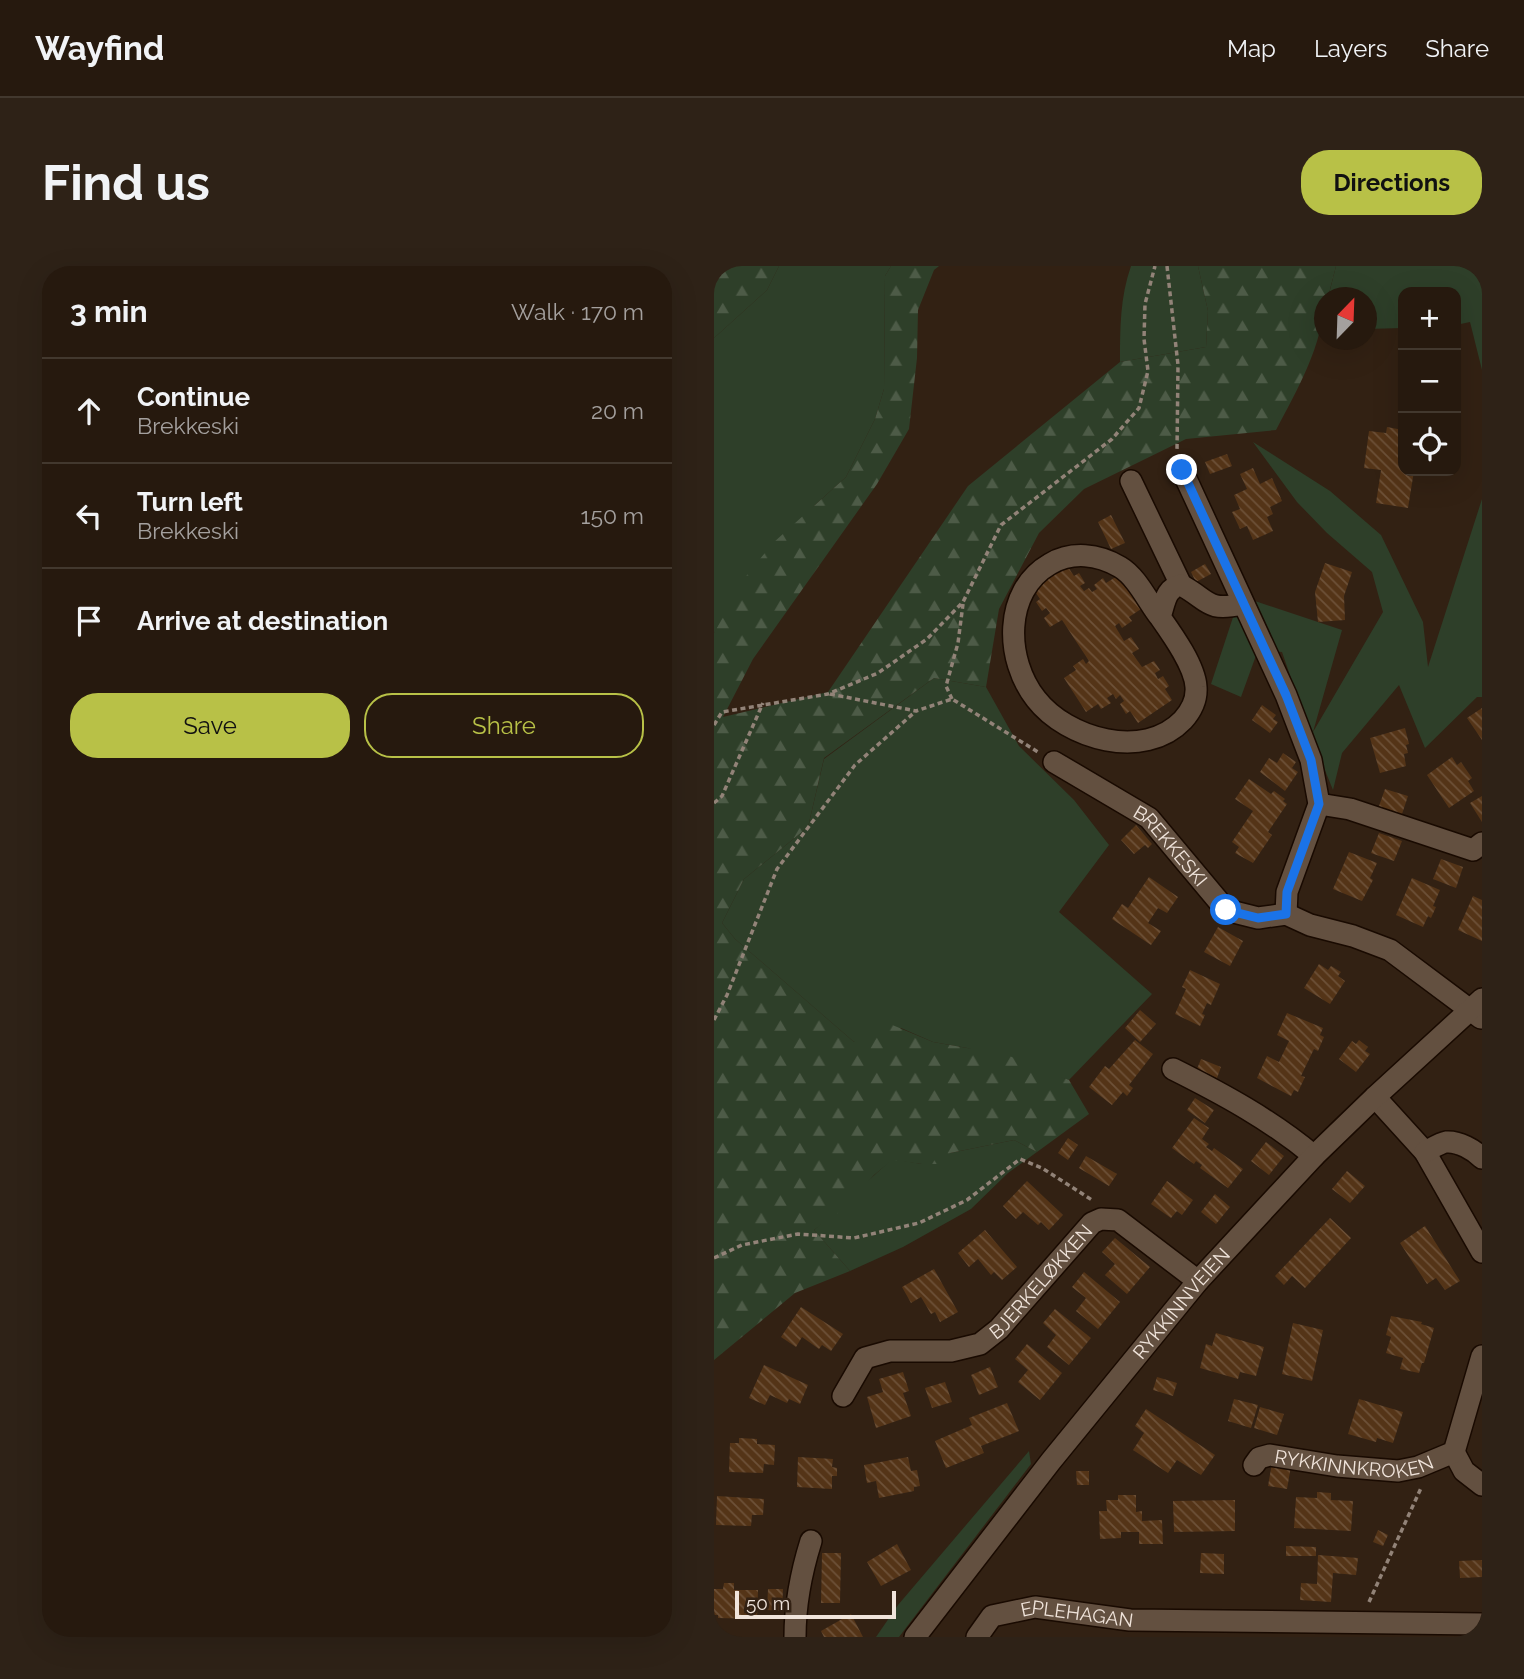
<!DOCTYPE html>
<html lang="en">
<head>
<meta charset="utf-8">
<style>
  body { margin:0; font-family:Raleway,sans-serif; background:#2e2217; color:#f1f3f6 }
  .controls { position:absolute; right:21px; top:21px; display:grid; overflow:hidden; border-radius:14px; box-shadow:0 7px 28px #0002 }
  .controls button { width:63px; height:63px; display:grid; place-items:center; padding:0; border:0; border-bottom:2px solid #42382e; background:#26190e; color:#f1f3f6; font:35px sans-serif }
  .compass { position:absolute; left:600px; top:21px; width:63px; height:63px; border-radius:50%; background:#26190e; box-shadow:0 7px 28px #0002; rotate:23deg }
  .scale { position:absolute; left:21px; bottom:18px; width:161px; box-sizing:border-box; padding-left:7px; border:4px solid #f0e4db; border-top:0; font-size:19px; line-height:24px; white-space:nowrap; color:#f0e4db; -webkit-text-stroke:5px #322113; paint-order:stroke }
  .stop { position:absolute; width:21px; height:21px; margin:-16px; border:5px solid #1a73e8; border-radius:50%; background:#fff }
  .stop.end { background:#1a73e8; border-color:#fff; box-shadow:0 2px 7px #0008 }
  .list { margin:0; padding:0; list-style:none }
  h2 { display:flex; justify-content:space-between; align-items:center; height:91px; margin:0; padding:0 28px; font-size:30px }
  h2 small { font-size:23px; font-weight:400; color:#a4a09e }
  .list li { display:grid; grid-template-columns:46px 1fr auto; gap:21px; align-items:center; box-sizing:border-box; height:105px; padding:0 28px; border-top:2px solid #42382e }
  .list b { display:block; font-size:26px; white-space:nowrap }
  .list p { margin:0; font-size:23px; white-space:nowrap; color:#a4a09e }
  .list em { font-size:23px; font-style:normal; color:#a4a09e }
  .actions { display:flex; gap:14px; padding:21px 28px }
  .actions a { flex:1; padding:16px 0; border:2px solid #b8c147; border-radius:28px; text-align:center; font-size:24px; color:#b8c147 }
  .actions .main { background:#b8c147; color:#111 }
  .icon { flex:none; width:38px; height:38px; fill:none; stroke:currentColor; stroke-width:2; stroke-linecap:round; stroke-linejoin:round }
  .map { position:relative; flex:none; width:768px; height:1371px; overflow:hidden; border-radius:28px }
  header { display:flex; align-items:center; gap:42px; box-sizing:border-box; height:98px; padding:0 35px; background:#26190e; border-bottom:2px solid #42382e }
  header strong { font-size:33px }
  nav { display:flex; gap:38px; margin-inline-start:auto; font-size:24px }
  .intro { display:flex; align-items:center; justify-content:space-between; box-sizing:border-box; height:168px; padding:0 42px }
  h1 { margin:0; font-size:49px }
  .button { padding:18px 32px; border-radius:28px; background:#b8c147; color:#111; font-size:24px; font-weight:700 }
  main { display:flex; gap:42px; padding:0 42px }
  aside { flex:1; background:#26190e; border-radius:28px; box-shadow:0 7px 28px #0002 }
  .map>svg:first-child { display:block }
</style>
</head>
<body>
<header>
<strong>Wayfind</strong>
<nav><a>Map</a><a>Layers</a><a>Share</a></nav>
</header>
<div class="intro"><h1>Find us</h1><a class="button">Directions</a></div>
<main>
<aside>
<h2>3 min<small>Walk · 170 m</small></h2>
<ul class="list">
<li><svg class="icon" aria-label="ahead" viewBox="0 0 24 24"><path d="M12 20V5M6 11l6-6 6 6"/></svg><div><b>Continue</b><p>Brekkeski</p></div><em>20 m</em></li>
<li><svg class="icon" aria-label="left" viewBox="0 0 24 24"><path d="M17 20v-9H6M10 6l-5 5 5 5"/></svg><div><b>Turn left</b><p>Brekkeski</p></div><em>150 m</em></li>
<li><svg class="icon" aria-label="arrive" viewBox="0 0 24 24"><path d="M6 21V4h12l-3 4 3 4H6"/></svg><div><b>Arrive at destination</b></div></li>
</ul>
<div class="actions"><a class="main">Save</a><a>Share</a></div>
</aside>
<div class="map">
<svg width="768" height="1371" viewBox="0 0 768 1371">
  <defs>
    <pattern id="forest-firs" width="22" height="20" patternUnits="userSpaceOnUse" patternTransform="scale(1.75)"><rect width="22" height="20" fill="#2e3f29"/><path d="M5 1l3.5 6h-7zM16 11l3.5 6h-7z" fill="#4d5b47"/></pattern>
    <pattern id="building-back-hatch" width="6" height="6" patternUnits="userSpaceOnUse" patternTransform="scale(1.75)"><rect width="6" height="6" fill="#543417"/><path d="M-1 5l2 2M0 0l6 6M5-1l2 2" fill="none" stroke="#6d5138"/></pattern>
  </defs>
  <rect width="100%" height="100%" fill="#322113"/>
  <path fill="#2e3f29" d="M65,0H177L171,10L170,123L161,153L132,211L101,239L0,367V72L53,24Z
    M417,0H484L494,45L492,81L406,96C406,63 406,31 417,0Z
    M622,0H768V104L756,56L742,59V26H689V62L653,63L652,32H614Z
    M539,176L616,225L667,269L709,356L714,401L768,233V431H763L711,482L685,419L628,487L619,524L597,470L568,386L544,384L527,431L497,418L526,330L628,364L599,466L669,346L658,306L613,267L583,236Z
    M220,412L272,421L305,480L360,534L395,579L345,646L438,728L355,814L253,782L219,776L187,762L140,776L21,673L8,657L30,613L94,561L110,493Z
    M300,874L323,886L294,907L257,943L189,981L136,1005L100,964L178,893L208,898L236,887Z
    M315,1185L317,1198L185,1371H162L184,1339Z"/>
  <path fill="url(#forest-firs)" d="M0,0H65L53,24L0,72Z
    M177,0H225L220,4L204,44L203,92L195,163L163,218L39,393L9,451L114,426L254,220L406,96L492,81L494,45L484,0H622L614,31L610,32C610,78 583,124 562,164L472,173L370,223L325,267L285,343L272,421L220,412L110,492L94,561L30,613L8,657L21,673L140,776L164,753L219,776L293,789L355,814L375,848L323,886L300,874L236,887L230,898H208L178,894L160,909L127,946L119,949L100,964L136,1005L81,1027L0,1094V367L25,319L59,277L132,211L161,153L170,123L171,10Z"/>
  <path fill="url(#building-back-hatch)" d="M673,161L689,164V205H700L694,242L662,237L667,204L650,202L655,165L672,167Z
    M513,188L518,200L496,208L491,196Z
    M539,202L546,218L558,212L568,235L556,241L559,248L553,251L559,265L539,274L533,260L526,263L518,246L526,243L520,229L533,223L526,208Z
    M397,249L411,277L397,283L384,256Z
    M611,297L638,306L630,330L631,354L604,356L601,326Z
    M352,298L360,310L365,307L371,317L366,320L370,325L375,322L378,326L383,323L380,319L389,312L392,317L405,309L427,343L415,351L418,355L408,362L405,357L401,360L410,375L417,371L425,383L418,387L428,401L440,395L446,404L441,407L444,413L449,410L455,420L451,423L458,434L424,457L416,445L412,448L406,438L410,435L406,429L402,433L399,428L393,432L397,437L387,443L384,438L372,446L350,412L362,404L359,400L369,393L372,398L375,395L348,354L336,361L330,352L336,347L332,342L328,345L322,336L326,333L318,321Z
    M491,298L497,308L482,316L477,306Z
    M548,439L562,449L559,453L564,456L556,467L538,454Z
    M768,442V474L753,452Z
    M691,462L695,478L692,479L694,487L690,488L692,500L666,507L656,472Z
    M569,487L582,496L578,502L584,506L571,525L546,506L555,492L563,497Z
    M738,491L743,499L747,496L758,512L754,515L760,525L735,542L713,509Z
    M535,513L557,528L560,525L571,533L569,535L573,538L554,566L558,569L539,597L521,587L525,581L518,576L539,545L521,533Z
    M671,523L694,530L687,551L664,543Z
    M768,530V556L756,537Z
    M422,559L438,578L434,582L431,579L420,588L407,574Z
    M665,567L688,575L680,595L657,587Z
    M635,586L663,597L656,612L659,614L648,635L619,623Z
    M727,593L749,601L742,622L719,613Z
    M435,611L464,631L453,647L444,642L434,657L447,665L437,679L398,653L408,638L414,642Z
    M698,612L726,624L719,640L722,641L717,652L714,650L709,661L682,649Z
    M759,630L768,634V675L744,664Z
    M504,661L529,675L516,700L490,686Z
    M605,698L614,704L617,700L627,706L624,710L631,715L616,738L590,722Z
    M476,704L506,718L497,739L493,737L488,748L491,749L486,760L461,748L472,723L468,721Z
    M426,744L442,758L426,776L411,762Z
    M573,747L609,762L606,769L610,771L604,785L600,783L587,810L591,811L584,826L580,824L577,830L543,812L553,790L565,796L575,775L563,769Z
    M421,774L439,788L415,819L419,822L413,830L409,826L398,839L375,821L391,800L395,803Z
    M645,774L654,781L651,785L656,788L642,806L625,793L638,775L642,778Z
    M487,793L507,801L503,812L483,803Z
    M481,832L500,844L491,857L473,844Z
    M480,852L495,862L488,873L495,878L492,881L498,885L500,882L529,903L514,922L486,902L488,899L482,895L480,898L458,882Z
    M354,872L364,879L354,894L344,887Z
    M552,876L570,890L555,909L537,895Z
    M372,890L403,908L395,920L365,902Z
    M633,905L651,920L636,937L618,923Z
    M313,915L349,949L335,964L327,956L324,959L309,946L302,953L289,940Z
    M453,915L479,934L468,949L463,945L457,952L437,938Z
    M501,928L516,941L502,958L487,946Z
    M616,952L637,972L591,1022L578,1010L570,1019L561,1010Z
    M711,960L746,1015L731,1024L722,1012L713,1018L686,977Z
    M271,964L303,1001L288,1014L280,1006L277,1009L264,993L255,1001L244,987Z
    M401,972L436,1001L413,1028L391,1009L401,998L388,986Z
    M220,1003L244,1046L226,1056L221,1046L217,1048L207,1031L197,1037L188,1021Z
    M370,1006L406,1036L384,1063L362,1045L372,1032L358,1021Z
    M87,1041L129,1068L117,1085L108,1079L105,1083L88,1071L82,1081L67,1071Z
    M341,1043L377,1072L355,1099L333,1081L342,1069L329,1057Z
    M677,1050L708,1056L707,1058L720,1062L710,1097H708L705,1107L686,1103L689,1092L672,1087L677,1071L672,1069Z
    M579,1057L609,1064L598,1115L568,1108Z
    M502,1067L550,1081L542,1110L526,1106L524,1113L486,1102L492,1078L498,1080Z
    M313,1078L348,1107L326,1134L304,1116L314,1104L301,1093Z
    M50,1099L94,1119L86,1138L75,1133L73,1137L56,1129L51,1139L35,1132Z
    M276,1101L284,1121L265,1129L257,1109Z
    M189,1106L195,1125L189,1127L197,1150L162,1162L153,1131L169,1126L165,1113Z
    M443,1111L463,1117L459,1130L439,1124Z
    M231,1116L238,1136L218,1142L211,1122Z
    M520,1133L544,1139L537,1162L514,1155Z
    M645,1133L689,1146L679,1177L663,1172L662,1176L634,1168Z
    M293,1137L305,1165L267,1180L270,1187L232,1202L221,1175L258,1159L255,1152Z
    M546,1141L570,1148L563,1169L540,1162Z
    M432,1143L501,1189L487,1209L463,1194L454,1207L419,1184L430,1167L421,1160Z
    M25,1172L43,1173V1178L61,1179L60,1199L50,1198L49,1207L15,1206L16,1177H25Z
    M84,1191L119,1193L118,1201L123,1202V1210H118V1223L83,1221Z
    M194,1191L197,1205L203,1204L206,1220L200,1221V1225L165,1232L162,1215L153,1217L150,1199Z
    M558,1197L577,1200L573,1223L554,1220Z
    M362,1205H375V1219H363Z
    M603,1226L617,1227V1234L639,1235L637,1265L580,1262L582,1231L603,1232Z
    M404,1229H422V1246L428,1245V1255L448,1254L449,1278H425V1266H407V1272L386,1273L385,1245H393L392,1234H404Z
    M3,1230L50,1233L49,1249H38L37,1260L2,1259Z
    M521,1234V1265L460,1266L459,1235Z
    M664,1264L674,1269L669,1280L659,1276Z
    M183,1278L197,1304L167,1320L153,1296Z
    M572,1280L602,1281V1290H572Z
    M108,1287H127L126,1337H107Z
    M487,1287L510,1288V1308L486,1307Z
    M604,1289L644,1292L642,1309L619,1307L617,1336L586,1334L587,1317L603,1318Z
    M768,1294V1311L746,1312L745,1295Z
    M10,1317H20V1324H44L43,1353L4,1352V1349H0V1323H9Z
    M54,1323H69L68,1345L53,1344Z
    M137,1348L149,1371H110L107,1365Z"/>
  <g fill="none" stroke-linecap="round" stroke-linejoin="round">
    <defs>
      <g id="minor">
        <path d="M468,204L572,429L597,494L605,538L573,626L572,648"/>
        <path d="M417,215L467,319"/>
        <path d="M446,351C434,336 423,311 406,301C384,288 358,285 336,298C289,325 291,394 322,433C353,473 430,495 469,454C477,445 483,434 482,421C481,400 458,368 446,351C451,337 451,322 467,319C495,334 492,346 528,338"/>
        <path id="s1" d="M340,496L435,552L512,644L544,652L572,648L596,659L639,670L676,684L767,752"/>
        <path d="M605,538L636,543L759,584L768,577"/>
        <path d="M459,803C509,828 557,854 600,890"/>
        <path d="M661,831L711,886L768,986"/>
        <path d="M711,886C717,883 726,877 732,876C745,875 760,884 768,892"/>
        <path id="s2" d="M129,1130L151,1092L176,1085H237L266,1078L285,1063L378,957L387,953L404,954L484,1015"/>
        <path d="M740,1186L750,1205L768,1219"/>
        <path id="s3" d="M540,1199L545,1192L556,1189L623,1200L684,1205L704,1201L740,1186L768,1090"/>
        <path d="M81,1371C81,1337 87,1307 97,1275"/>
        <path id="s4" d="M201,1371L337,1195L484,1015L600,890L661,831L768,733"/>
        <path id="s5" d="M263,1371L278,1350L321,1341L416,1354L768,1358"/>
      </g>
    </defs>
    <use href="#minor" stroke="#190a01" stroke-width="24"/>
    <path stroke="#928378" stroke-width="3.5" stroke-dasharray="5 3.5" stroke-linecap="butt" d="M453,0L464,99L463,185
      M116,428L202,445L238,433L324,486
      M238,433L232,420L244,377L249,338
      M0,459L8,446L114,428L164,407L213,373L249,336L287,259L398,173L425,142L434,105L430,73L431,38L441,0
      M0,537L8,530L49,437
      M0,754L13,729L63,603L141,499L202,445
      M0,992L28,979L84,968L140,972L205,957L253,934L306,893L328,902L378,934
      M655,1336L707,1222"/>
    <use href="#minor" stroke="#635040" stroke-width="21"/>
  </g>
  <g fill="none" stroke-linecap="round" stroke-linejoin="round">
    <path stroke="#1a73e8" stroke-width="9" d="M468,204L572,429L597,494L605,538L573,626L572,648L544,652L512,644"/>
  </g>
  <g text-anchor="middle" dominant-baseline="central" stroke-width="5" stroke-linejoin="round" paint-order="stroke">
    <g font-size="19" fill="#f0e4db" stroke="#322113">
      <text stroke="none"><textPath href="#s1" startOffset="145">BREKKESKI</textPath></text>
      <text stroke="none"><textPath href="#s2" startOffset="248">BJERKELØKKEN</textPath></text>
      <text stroke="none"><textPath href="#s4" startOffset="427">RYKKINNVEIEN</textPath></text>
      <text stroke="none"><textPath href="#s3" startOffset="105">RYKKINNKROKEN</textPath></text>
      <text stroke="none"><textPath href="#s5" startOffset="112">EPLEHAGAN</textPath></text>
    </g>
  </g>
</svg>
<div class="controls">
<button>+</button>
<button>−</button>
<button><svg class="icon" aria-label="locate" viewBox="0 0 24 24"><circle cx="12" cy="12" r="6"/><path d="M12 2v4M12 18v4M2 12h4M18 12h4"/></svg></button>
</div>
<svg class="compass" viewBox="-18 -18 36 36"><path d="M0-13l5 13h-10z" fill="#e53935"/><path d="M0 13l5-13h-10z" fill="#a4a09e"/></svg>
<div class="scale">50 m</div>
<div class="stop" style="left:512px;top:644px"></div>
<div class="stop end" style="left:468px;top:204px"></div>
</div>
</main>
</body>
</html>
